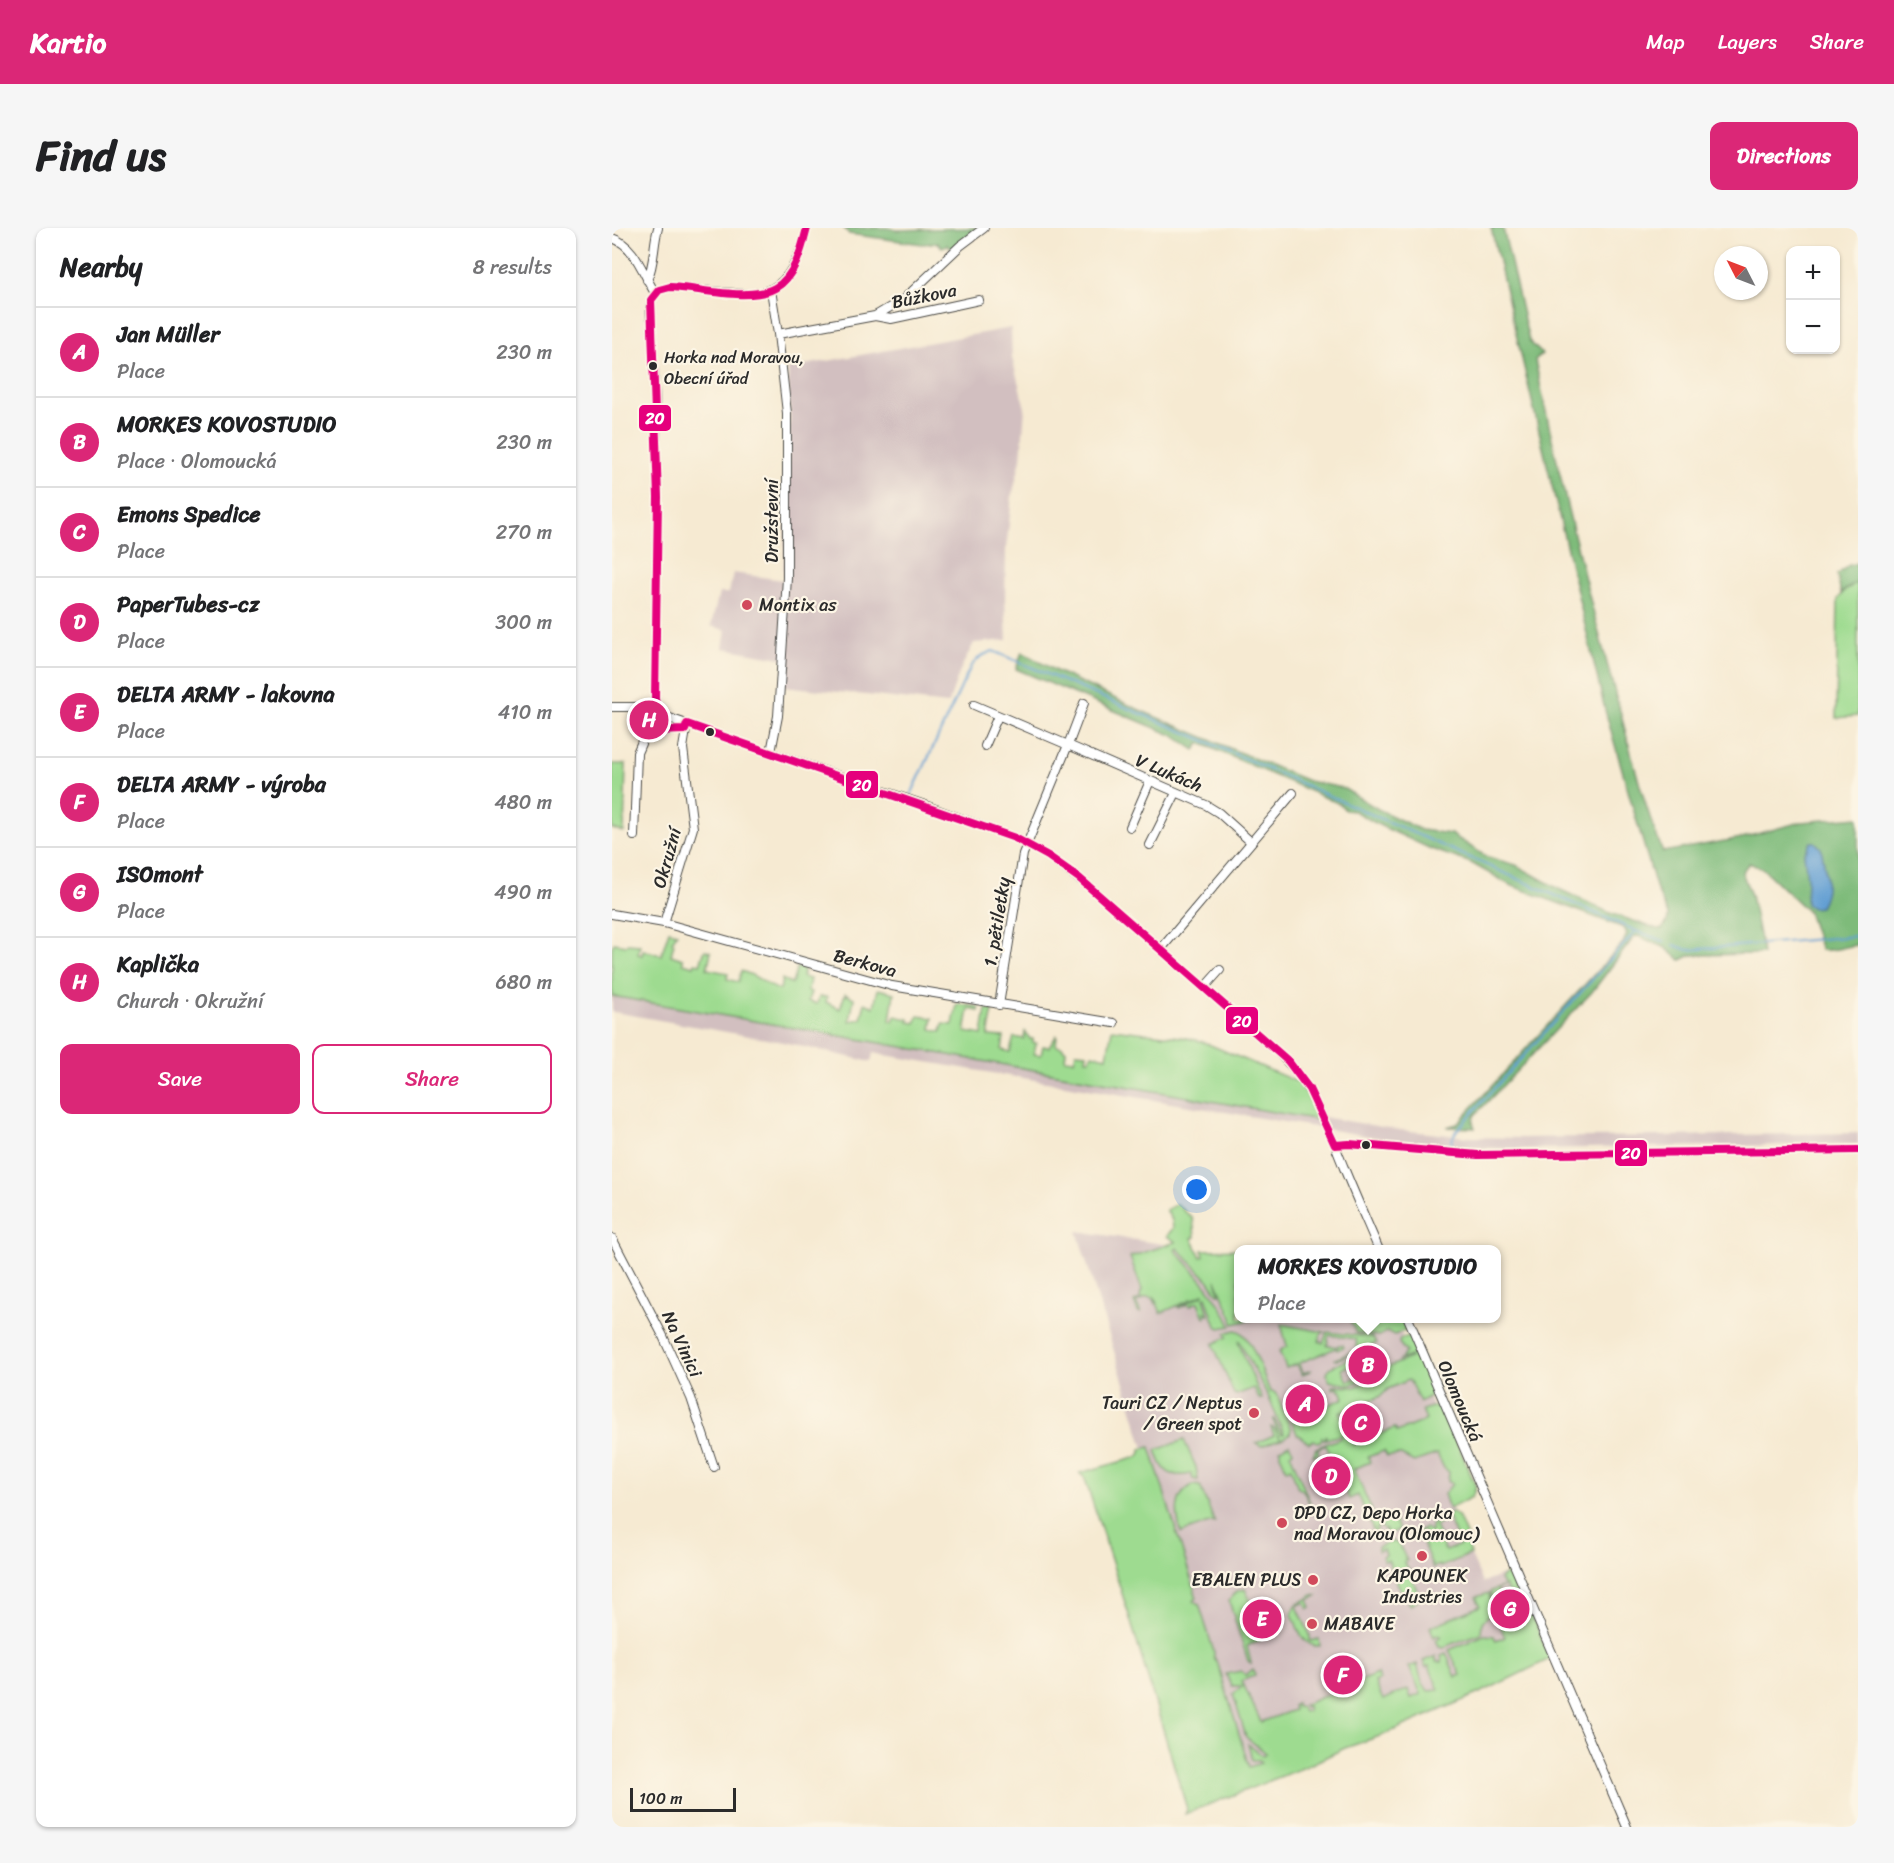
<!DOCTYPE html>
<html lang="en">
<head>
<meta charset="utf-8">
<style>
  body { margin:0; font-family:Sriracha,sans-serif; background:#f6f6f6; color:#202124 }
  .controls { position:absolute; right:18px; top:18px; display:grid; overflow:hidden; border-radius:12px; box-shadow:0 2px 4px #0004 }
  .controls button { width:54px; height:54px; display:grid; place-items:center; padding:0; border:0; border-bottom:2px solid #e0e0e0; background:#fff; color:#202124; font:30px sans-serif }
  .compass { position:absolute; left:1102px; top:18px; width:54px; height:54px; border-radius:50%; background:#fff; box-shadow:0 2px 4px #0004; rotate:312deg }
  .scale { position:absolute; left:18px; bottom:15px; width:106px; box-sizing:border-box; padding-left:6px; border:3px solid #2b2b2b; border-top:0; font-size:16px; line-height:21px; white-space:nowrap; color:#2b2b2b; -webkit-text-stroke:4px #fcf5e5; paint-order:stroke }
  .you { position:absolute; left:585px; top:962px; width:21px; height:21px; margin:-15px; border:4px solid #fff; border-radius:50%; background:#1a73e8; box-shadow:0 0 0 9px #1a73e833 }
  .badge { display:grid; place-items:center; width:39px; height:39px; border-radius:50%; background:#db2777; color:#fff; font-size:20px; font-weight:700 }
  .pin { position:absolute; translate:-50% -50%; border:3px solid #fff; box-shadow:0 2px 6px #0006 }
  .popup { position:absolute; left:622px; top:1017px; width:267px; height:78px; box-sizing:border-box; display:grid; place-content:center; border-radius:12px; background:#fff; filter:drop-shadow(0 2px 4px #0005); font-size:20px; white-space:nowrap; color:#757577 }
  .popup b { font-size:22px; color:#202124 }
  .popup::after { content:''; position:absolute; left:50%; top:100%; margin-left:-12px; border:12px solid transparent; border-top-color:#fff }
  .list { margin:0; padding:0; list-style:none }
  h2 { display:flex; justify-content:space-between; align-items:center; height:78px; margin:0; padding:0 24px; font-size:26px }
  h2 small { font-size:20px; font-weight:400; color:#757577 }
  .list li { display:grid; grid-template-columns:39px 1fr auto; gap:18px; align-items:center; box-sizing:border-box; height:90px; padding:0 24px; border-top:2px solid #e0e0e0 }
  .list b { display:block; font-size:22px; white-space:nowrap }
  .list p { margin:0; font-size:20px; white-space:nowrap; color:#757577 }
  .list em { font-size:20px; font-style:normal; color:#757577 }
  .actions { display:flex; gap:12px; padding:18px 24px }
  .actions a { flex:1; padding:14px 0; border:2px solid #db2777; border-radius:12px; text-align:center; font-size:21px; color:#db2777 }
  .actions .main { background:#db2777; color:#fff }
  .map { position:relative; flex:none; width:1246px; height:1599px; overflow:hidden; border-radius:12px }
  header { display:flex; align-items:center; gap:36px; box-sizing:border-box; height:84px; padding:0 30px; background:#db2777; color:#fff }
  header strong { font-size:28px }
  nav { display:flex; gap:33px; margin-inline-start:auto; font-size:21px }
  .intro { display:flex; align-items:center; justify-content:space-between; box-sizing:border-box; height:144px; padding:0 36px }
  h1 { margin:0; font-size:42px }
  .button { padding:15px 27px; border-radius:12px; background:#db2777; color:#fff; font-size:21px; font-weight:700 }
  main { display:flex; gap:36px; padding:0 36px }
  aside { flex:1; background:#fff; border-radius:12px; box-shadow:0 2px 4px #0004 }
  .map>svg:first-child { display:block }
</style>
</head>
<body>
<header>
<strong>Kartio</strong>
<nav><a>Map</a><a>Layers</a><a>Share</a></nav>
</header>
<div class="intro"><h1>Find us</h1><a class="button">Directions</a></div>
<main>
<aside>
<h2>Nearby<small>8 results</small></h2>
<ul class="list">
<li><span class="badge">A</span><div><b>Jan Müller</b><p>Place</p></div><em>230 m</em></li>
<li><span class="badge">B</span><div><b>MORKES KOVOSTUDIO</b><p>Place · Olomoucká</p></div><em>230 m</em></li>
<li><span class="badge">C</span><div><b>Emons Spedice</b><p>Place</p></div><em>270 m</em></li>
<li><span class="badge">D</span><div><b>PaperTubes-cz</b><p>Place</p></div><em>300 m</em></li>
<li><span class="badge">E</span><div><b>DELTA ARMY - lakovna</b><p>Place</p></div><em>410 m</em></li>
<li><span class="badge">F</span><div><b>DELTA ARMY - výroba</b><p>Place</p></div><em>480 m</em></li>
<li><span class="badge">G</span><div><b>ISOmont</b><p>Place</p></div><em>490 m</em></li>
<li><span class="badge">H</span><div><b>Kaplička</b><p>Church · Okružní</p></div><em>680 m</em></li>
</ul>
<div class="actions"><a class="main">Save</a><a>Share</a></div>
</aside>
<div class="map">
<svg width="1246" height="1599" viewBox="0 0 1246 1599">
  <rect width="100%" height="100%" fill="#fcf5e5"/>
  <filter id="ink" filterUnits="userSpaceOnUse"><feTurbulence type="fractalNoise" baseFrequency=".0167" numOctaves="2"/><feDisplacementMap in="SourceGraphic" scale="12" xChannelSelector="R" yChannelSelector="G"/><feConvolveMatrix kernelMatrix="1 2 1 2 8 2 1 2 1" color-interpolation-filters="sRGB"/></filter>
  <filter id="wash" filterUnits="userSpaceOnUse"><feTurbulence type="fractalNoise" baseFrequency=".008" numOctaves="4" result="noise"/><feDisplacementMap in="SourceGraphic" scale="24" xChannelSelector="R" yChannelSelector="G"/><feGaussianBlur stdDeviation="1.35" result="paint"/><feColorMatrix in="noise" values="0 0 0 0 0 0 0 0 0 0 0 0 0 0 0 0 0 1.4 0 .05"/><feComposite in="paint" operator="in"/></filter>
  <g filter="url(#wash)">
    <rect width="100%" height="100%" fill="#f6ead2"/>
    <path fill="#d2bfc0" d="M399,100L400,130L413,180L409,231L400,268L394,322L393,372L395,412L362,415L349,440L336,476L172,458L174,431L111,420L114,402L99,398L107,365H117L121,345L171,352L178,191L176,140Z
      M0,769L788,902L855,909L909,910L1246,905V916L909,921L854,919L786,913L261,825L259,834L171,814L2,784H0Z
      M465,1003L577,1020L583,1032L592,1031L627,1090L783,1091L856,1259L834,1269L854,1316L871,1355L893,1346L931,1432L636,1558Z"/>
    <path fill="#9edb90" stroke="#64835e" stroke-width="1.5" d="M1246,354V488L1224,490L1226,371L1233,362Z
      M0,536H14L12,604L0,601Z
      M57,703L65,705L60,714L62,715L59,727L71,731V735L82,738L83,735L88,736L93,722L99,724L95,741L116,745L115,751L126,754L129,743C148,748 152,757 168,762L170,751L180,756L185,739L192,741L190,749L198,751L196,763L199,764L196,773L205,776L207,769H215L214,774L228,781L233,766L242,770L238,793L249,791L253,775L262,779L266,761L282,765L278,793H281L283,788L297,791V794L304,795L306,788L321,790L319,801L329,804L331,796L341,797L345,776L367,779V783L357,781L353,804L370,807L374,781L381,782L376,808L392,809L390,822L398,824L402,809L412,811L413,804L418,811H421V815H424L422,826L429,827L431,818L437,819L445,807L444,817L451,819V821L454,822L453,831L462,832L464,824L475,825L474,831H478L480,826L495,829L500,801L569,809L589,813L688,855L693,861L707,892L0,768V719L2,715L14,717L15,716L28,717L26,726L30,727L31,722L49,727Z
      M565,976L581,991L583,1009L580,1010L589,1029L592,1028L590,1022L634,1021L627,1022V1090L642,1091L621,1096L620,1090L604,1052L608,1066H606L597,1053L565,1020L563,1022C585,1046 606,1068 619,1098L608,1100L604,1098L594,1069L592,1070L597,1087L593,1084L594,1089L591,1087L586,1074L581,1076L580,1074V1077L578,1078L576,1076L567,1080L566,1079L591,1067V1066L579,1072L578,1070V1072L549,1085L542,1068L544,1075L543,1076L540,1070L535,1069L524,1074L529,1085L526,1084L522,1074L529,1070L528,1067L530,1062L518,1029L564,1014L555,1008L561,1000L560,992L554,982Z
      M737,1091H793L796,1100L783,1107L776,1103L767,1108L746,1105H744Z
      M669,1096L712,1104L709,1106L707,1113L711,1115L715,1104L760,1109L765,1115L724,1132L723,1131L745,1122L744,1111L717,1107L715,1117L726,1119V1117H730L732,1119L725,1122L724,1120L687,1135L691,1145L700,1142L690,1147L685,1136L674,1140L667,1123L675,1118Z
      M623,1102C639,1103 652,1150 658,1164H662L665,1167L679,1201L678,1205L674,1209L649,1218L644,1215L662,1207L659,1199L663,1201L668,1210L661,1192L662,1191L670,1206H672L657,1170L627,1112V1116L650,1171H647L642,1160L624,1167L622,1166L601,1116L615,1109L613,1105Z
      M797,1108H800L822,1158L821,1166L808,1174L797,1152L776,1161L769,1168L728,1185L741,1217L783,1200L785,1204L814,1192L810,1182L826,1177L831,1181L864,1259L860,1269L837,1281L832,1266L840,1256L836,1253L837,1244L832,1240L825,1226L802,1234L789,1227L775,1228L772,1223L756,1229L758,1234L742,1241L765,1294L781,1288L787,1302L774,1306L773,1303L775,1302H772L769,1298L764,1300L767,1308L765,1311L746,1267L737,1271L714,1217L705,1221L707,1225L701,1228L704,1220L729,1210V1207L714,1211V1207L713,1212L710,1209L709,1213L705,1214L702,1212L697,1215L685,1206L679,1190L683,1186L685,1191L732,1170L729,1162L727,1163L725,1159L721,1161L720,1158L743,1159L767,1148V1146L771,1144L770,1142L800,1129L798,1128L788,1132L794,1124L787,1115L788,1111Z
      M758,1122L759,1124L748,1129L749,1133L730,1141L736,1153L758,1144L760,1148L738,1157L717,1153L715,1146L717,1140Z
      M572,1212L584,1239L586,1252L581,1251L579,1246C556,1251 550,1242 544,1222Z
      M677,1216L681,1223L678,1225L703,1287L691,1262L686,1260L679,1240L674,1241L668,1226V1221Z
      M538,1219L585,1370L582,1373L587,1376L602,1424V1429L606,1436L637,1539L649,1535L648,1532H640L636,1516L651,1528L654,1525L634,1509L621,1466L631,1458H620L614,1446L629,1443L634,1447L641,1441L643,1447L630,1453L649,1494L682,1482L681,1478L684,1475V1479H689L691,1484L696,1483L695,1478L693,1479L691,1477L765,1446L768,1452L763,1454L771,1472L796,1461L799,1470L809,1466L797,1439L805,1436L810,1454L816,1463L827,1462L817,1438L814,1439L811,1433L824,1428V1433L830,1434L829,1427L834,1425L844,1449L849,1447L837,1422L872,1407L882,1408L884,1413L893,1409L884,1388L879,1390L878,1386L870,1394L869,1405L832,1419L827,1418L824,1412L829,1408L825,1407L822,1409L818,1399L868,1378L864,1369L877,1365L879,1376V1363L891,1358L888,1351L896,1344L901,1346L911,1366L899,1372L893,1358L885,1361L897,1391L905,1388L900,1374L913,1370L938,1431L870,1464L771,1507L733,1520L693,1539L573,1586L575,1581L516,1384L474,1254L472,1249L467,1245L526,1229L529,1225V1221Z
      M581,1257L588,1258L603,1295L600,1294L569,1305C564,1287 561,1267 581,1257Z
      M840,1284L846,1288L855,1309L853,1311L859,1326L828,1339L827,1337L821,1340L810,1313L814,1310L811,1303L806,1305V1302L814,1300L819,1304V1297L834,1287L836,1292L823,1298L833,1323L848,1317L835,1287Z
      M780,1313L787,1316L795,1333L793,1334L796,1342L798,1341L802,1351L801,1352L808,1370L799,1377L796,1374L800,1372L798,1364L790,1366L776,1332L772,1333L770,1329L774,1327L772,1321L766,1323V1319Z
      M633,1361L640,1378L634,1381L648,1412L635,1418L639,1435L636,1433L617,1373L625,1363Z
      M701,1367L705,1368L696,1372L699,1379L696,1381L693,1374L685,1378L698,1407V1413L707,1411L708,1418C690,1419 686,1400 680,1386L684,1377Z"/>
    <path fill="#7ebb7a" stroke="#547352" stroke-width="1.5" d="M232,0H275L285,2L366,0L340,21L335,17L330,19L326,15L310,16L237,6Z
      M879,0H891L917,113L930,126L923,132C947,247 974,362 1006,475C1019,524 1031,576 1051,624L1130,610L1189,594L1246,589V717C1234,718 1221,724 1209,722L1196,684L1150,640L1137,635L1130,644L1139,667L1151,726L1079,727L1069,732L1052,719L1026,708L1022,709L980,764L862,888L861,895L863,900L835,899L845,896L1011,715L1015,706L1012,700L898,657L859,635L819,621L769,598L742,583L733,582L728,576L588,515L583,522L562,508L404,441L410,424L444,443L532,484L696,553L731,560L766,581L809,602L839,606L875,629L904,637L947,661L998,685L1045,701H1050L1055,694L1056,687L1045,662L1025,594L993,482Z
      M1246,335V354L1233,362L1229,366L1225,347L1237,337Z"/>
    <path fill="#629fd3" stroke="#46657f" stroke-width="1.5" d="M1199,614H1203L1209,620C1213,640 1219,661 1208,679L1200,680L1194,676L1195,650L1192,626Z"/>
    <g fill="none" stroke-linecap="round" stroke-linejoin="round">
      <path stroke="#629fd3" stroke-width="2" d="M298,569L359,438L369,428L381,423L591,512L1024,703L1052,713
        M1062,717L1076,722L1246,708
        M839,921L841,909L844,903L1024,703"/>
    </g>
  </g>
  <g filter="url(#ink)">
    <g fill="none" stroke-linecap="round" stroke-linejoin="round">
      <defs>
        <path id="minor" d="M0,10C23,17 31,46 43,65
          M35,52C43,36 41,17 46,0
          M159,62L166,106L175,185V350L166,488L159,524
          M43,65L39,72L38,80C49,208 45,336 43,464C43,489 55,489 75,496L310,576L403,610L431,625L479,660L665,824C701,856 714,896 732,940C743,967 755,994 767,1022
          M43,65C54,57 66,60 79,61C148,67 174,79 195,0
          M263,88L279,91L367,72
          M166,106L263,88L292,71L348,18L372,0
          M472,475L456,517L594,577L607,585L639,614
          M362,477L456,517L411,626L387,777
          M0,479H33L44,477
          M32,479L33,495L38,501
          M38,501L45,503L73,502
          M373,518L386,488
          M518,599L538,553
          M22,608L25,525L31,511L51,487
          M538,617L564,565
          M0,686L52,695L280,758L502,795
          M52,695L81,600L71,520L75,496
          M549,721L681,565
          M592,760L608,742
          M723,917L737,916L866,927L1246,922
          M0,1010L50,1106L79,1170L102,1239
          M796,1090L1015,1599"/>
      </defs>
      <use href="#minor" stroke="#494844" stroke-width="10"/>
      <use href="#minor" stroke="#fff" stroke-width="8"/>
      <defs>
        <path id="bus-1" d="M38,501L45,503L73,502L75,496L403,610L436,628L467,650L676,833L697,861L723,917L737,916L866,927L1246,922
          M38,501L51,487L45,480L43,471L46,269L39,72L47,62L58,59C86,60 138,74 163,60C183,49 190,20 195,0"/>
      </defs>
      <use href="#bus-1" stroke="#fcf5e5" stroke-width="12"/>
      <use href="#bus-1" stroke="#e5007d" stroke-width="8"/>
    </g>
  </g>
  <g fill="#2b2b2b" stroke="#fcf5e5" stroke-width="2">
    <circle cx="41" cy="138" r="5"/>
    <circle cx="98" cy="504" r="5"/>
    <circle cx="754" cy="917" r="5"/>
  </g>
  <g fill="#d1495b" stroke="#fcf5e5" stroke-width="2">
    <circle cx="135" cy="377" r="6"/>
    <circle cx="642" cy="1185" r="6"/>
    <circle cx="670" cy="1295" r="6"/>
    <circle cx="810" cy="1328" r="6"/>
    <circle cx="701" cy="1352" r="6"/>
    <circle cx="700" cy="1396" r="6"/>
  </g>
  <g text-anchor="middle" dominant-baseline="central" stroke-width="4.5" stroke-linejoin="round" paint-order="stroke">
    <g font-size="16" fill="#2b2b2b" stroke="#fcf5e5" text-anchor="start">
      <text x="52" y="129">Horka nad Moravou,<tspan x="52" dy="21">Obecní úřad</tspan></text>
    </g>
    <g font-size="18" fill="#2b2b2b" stroke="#fcf5e5">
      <text transform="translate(312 68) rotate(-11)">Bůžkova</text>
      <text transform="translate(160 293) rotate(-90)">Družstevní</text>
      <text transform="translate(557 545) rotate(23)">V Lukách</text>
      <text transform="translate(55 630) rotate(-74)">Okružní</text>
      <text transform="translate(385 694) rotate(-81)">1. pětiletky</text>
      <text transform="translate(253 735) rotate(15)">Berkova</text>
      <text transform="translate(70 1116) rotate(65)">Na Vinici</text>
      <text transform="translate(848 1173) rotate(67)">Olomoucká</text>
    </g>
    <g font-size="18" fill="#2b2b2b" stroke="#fcf5e5" text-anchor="start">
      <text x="147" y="377">Montix as</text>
      <text x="630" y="1175" text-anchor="end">Tauri CZ / Neptus<tspan x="630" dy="21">/ Green spot</tspan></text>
      <text x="682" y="1285">DPD CZ, Depo Horka<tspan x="682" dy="21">nad Moravou (Olomouc)</tspan></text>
      <text x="810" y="1348" text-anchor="middle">KAPOUNEK<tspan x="810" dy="21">Industries</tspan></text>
      <text x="689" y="1352" text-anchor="end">EBALEN PLUS</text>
      <text x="712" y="1396">MABAVE</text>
    </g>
  </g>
  <g stroke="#fcf5e5" stroke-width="2">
    <rect x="26" y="176" width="34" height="28" rx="6" fill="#e5007d"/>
    <rect x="233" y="542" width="34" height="29" rx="6" fill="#e5007d"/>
    <rect x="613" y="778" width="34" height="29" rx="6" fill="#e5007d"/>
    <rect x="1002" y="911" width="34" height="28" rx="6" fill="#e5007d"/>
  </g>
  <g font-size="16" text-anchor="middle" font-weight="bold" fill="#fff">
    <text x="43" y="196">20</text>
    <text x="250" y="563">20</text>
    <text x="630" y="799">20</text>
    <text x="1019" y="931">20</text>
  </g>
</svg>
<div class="controls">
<button>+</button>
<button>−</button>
</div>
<svg class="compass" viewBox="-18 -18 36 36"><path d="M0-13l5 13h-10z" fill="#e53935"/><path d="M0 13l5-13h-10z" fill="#757577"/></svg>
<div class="scale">100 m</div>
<div class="you"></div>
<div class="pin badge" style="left:693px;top:1176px">A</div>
<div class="pin badge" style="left:756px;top:1137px">B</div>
<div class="popup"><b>MORKES KOVOSTUDIO</b>Place</div>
<div class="pin badge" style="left:749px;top:1195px">C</div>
<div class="pin badge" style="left:719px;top:1248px">D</div>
<div class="pin badge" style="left:650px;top:1391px">E</div>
<div class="pin badge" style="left:731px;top:1447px">F</div>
<div class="pin badge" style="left:898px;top:1381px">G</div>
<div class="pin badge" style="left:37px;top:492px">H</div>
</div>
</main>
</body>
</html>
